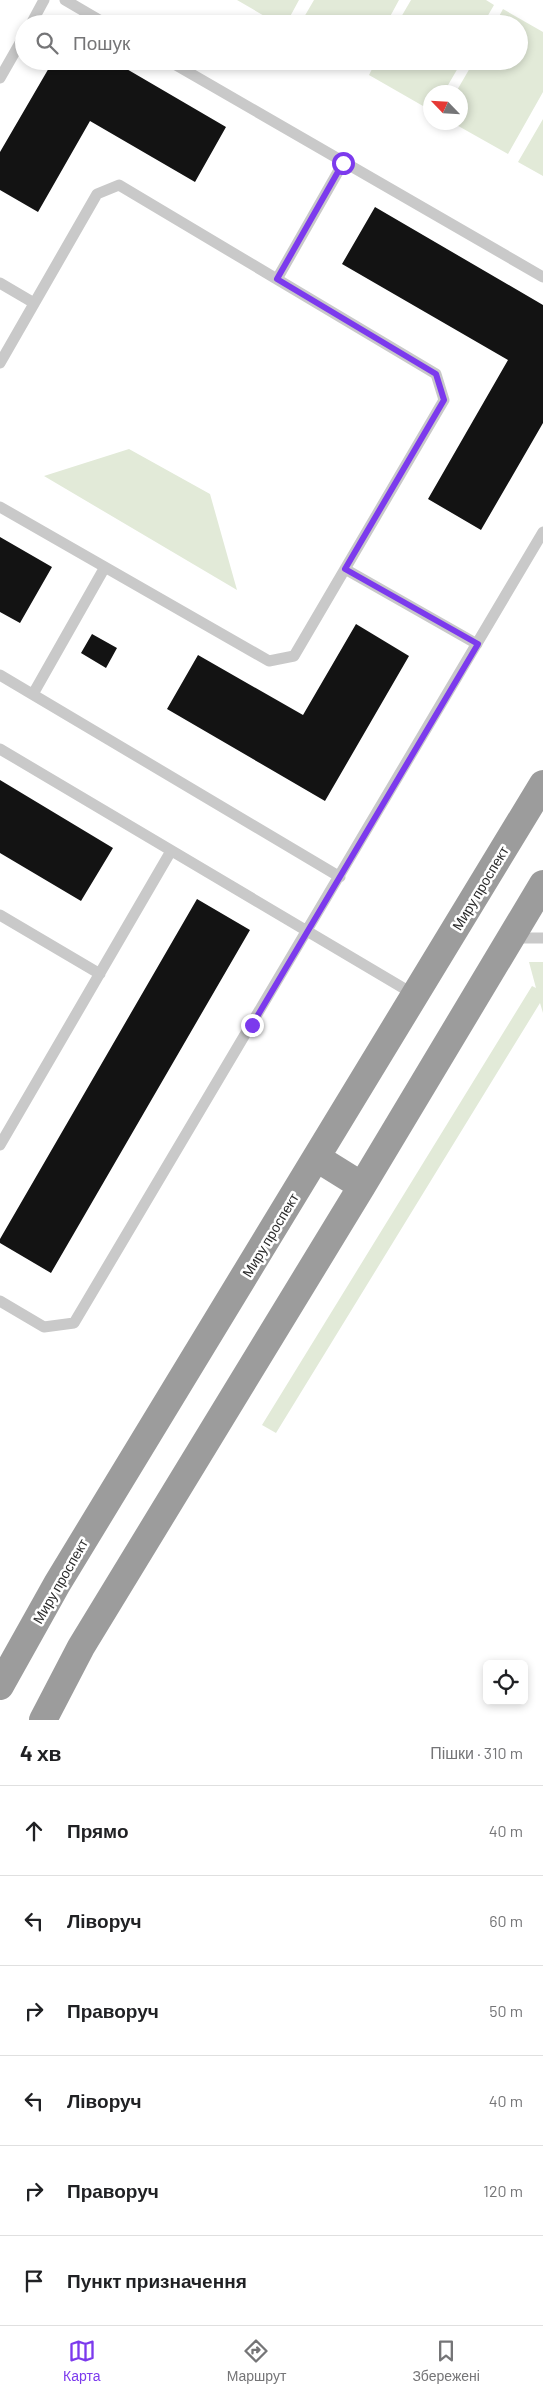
<!DOCTYPE html>
<html lang="uk">
<head>
<meta charset="utf-8">
<style>
  body { margin:0; font-family:Barlow,sans-serif; background:#f2f2f2; color:#202124 }
  .controls { position:absolute; right:15px; bottom:15px; display:grid; overflow:hidden; border-radius:8px; box-shadow:0 2px 8px #0003 }
  .controls button { width:45px; height:45px; display:grid; place-items:center; padding:0; border:0; border-bottom:1px solid #e0e0e0; background:#fff; color:#202124; font:25px sans-serif }
  .compass { position:absolute; left:423px; top:85px; width:45px; height:45px; border-radius:50%; background:#fff; box-shadow:0 2px 8px #0003; rotate:295deg }
  .stop { position:absolute; width:15px; height:15px; margin:-11px; border:4px solid #7c3aed; border-radius:50%; background:#fff }
  .stop.end { background:#7c3aed; border-color:#fff; box-shadow:0 1px 5px #0008 }
  .list { margin:0; padding:0; list-style:none }
  h2 { display:flex; justify-content:space-between; align-items:center; height:65px; margin:0; padding:0 20px; font-size:21px }
  h2 small { font-size:16px; font-weight:400; color:#757577 }
  .list li { display:grid; grid-template-columns:32px 1fr auto; gap:15px; align-items:center; box-sizing:border-box; height:90px; padding:0 20px; border-top:1px solid #e0e0e0 }
  .list b { display:block; font-size:19px; white-space:nowrap }
  .list em { font-size:16px; font-style:normal; color:#757577 }
  .icon { flex:none; width:28px; height:28px; fill:none; stroke:currentColor; stroke-width:2; stroke-linecap:round; stroke-linejoin:round }
  .map { position:relative; flex:none; width:543px; height:1720px; overflow:hidden }
  .search { position:absolute; background:#fff; box-shadow:0 2px 8px #0003; left:15px; right:15px; top:15px; height:55px; display:flex; align-items:center; gap:12px; box-sizing:border-box; padding:0 18px; border-radius:28px; color:#757577; font-size:19px }
  .sheet { height:605px; background:#fff }
  nav { display:flex; justify-content:space-around; align-items:center; box-sizing:border-box; height:70px; border-top:1px solid #e0e0e0; background:#fff; font-size:14px; color:#757577 }
  nav a { display:grid; justify-items:center; gap:2px }
  nav .on { color:#7c3aed }
  .map>svg:first-child { display:block }
</style>
</head>
<body>
<div class="map">
<svg width="543" height="1720" viewBox="0 0 543 1720">
  <rect width="100%" height="100%" fill="#fff"/>
  <path fill="#e2ead8" d="M237,0H299L286,24H278Z
    M314,0H399L386,24H300Z
    M411,0H486L494,5L483,24H397Z
    M503,9L543,32V92L508,154L453,123L460,122V92H456L474,61H519V24H495Z
    M376,61H462L444,92H430V110L369,75Z
    M543,119V176L518,162Z
    M129,449L210,494L237,590L44,476Z
    M529,962H543V1013L540,1003L276,1433L262,1425L532,986L536,988Z"/>
  <path fill="#131313" d="M53,61H113L226,127L195,182L90,121L38,212L0,190V152Z
    M375,207L543,305V423L481,530L428,499L508,360L342,264Z
    M0,537L52,567L20,623L0,612Z
    M356,624L409,656L325,801L167,709L198,655L303,715Z
    M92,634L117,648L106,668L81,653Z
    M0,780L113,848L81,901L0,853Z
    M197,899L250,930L51,1273L0,1243V1239Z"/>
  <g fill="none" stroke-linecap="round" stroke-linejoin="round">
    <path stroke="#c9c9c9" stroke-width="11" d="M65,0L106,24
      M31,24L44,0
      M169,61L543,277
      M0,78L24,36
      M277,279L343,163
      M0,283L34,303
      M0,363L97,194L119,185L436,374L444,400L294,656L269,661L0,507
      M345,569L477,644
      M0,675L340,877
      M33,694L105,567
      M0,749L415,995
      M0,915L100,974
      M512,938H543
      M0,1145L171,851
      M0,1301L44,1327L74,1323L543,532"/>
    <path stroke="#9c9c9c" stroke-width="28" d="M317,1158L362,1186
      M0,1686L57,1584L543,784
      M43,1720L81,1647L362,1186L543,884"/>
  </g>
  <g fill="none" stroke-linecap="round" stroke-linejoin="round">
    <path stroke="#7c3aed" stroke-width="6" d="M252,1025L478,644L345,569L444,400L436,374L277,279L343,163"/>
  </g>
  <g text-anchor="middle" dominant-baseline="central" stroke-width="5" stroke-linejoin="round" paint-order="stroke">
    <g font-size="14" fill="#2c2c2c" stroke="#fff">
      <text transform="translate(480 888) rotate(-59)">Миру проспект</text>
      <text transform="translate(270 1235) rotate(-59)">Миру проспект</text>
      <text transform="translate(60 1581) rotate(-60)">Миру проспект</text>
    </g>
  </g>
</svg>
<div class="controls">
<button><svg class="icon" aria-label="locate" viewBox="0 0 24 24"><circle cx="12" cy="12" r="6"/><path d="M12 2v4M12 18v4M2 12h4M18 12h4"/></svg></button>
</div>
<svg class="compass" viewBox="-18 -18 36 36"><path d="M0-13l5 13h-10z" fill="#e53935"/><path d="M0 13l5-13h-10z" fill="#757577"/></svg>
<div class="stop" style="left:343px;top:163px"></div>
<div class="stop end" style="left:252px;top:1025px"></div>
<div class="search"><svg class="icon" aria-label="search" viewBox="0 0 24 24"><circle cx="10" cy="10" r="6"/><path d="M15 15l6 6"/></svg>Пошук</div>
</div>
<section class="sheet">
<h2>4 хв<small>Пішки · 310 m</small></h2>
<ul class="list">
<li><svg class="icon" aria-label="ahead" viewBox="0 0 24 24"><path d="M12 20V5M6 11l6-6 6 6"/></svg><div><b>Прямо</b></div><em>40 m</em></li>
<li><svg class="icon" aria-label="left" viewBox="0 0 24 24"><path d="M17 20v-9H6M10 6l-5 5 5 5"/></svg><div><b>Ліворуч</b></div><em>60 m</em></li>
<li><svg class="icon" aria-label="right" viewBox="0 0 24 24"><path d="M7 20v-9h11M14 6l5 5-5 5"/></svg><div><b>Праворуч</b></div><em>50 m</em></li>
<li><svg class="icon" aria-label="left" viewBox="0 0 24 24"><path d="M17 20v-9H6M10 6l-5 5 5 5"/></svg><div><b>Ліворуч</b></div><em>40 m</em></li>
<li><svg class="icon" aria-label="right" viewBox="0 0 24 24"><path d="M7 20v-9h11M14 6l5 5-5 5"/></svg><div><b>Праворуч</b></div><em>120 m</em></li>
<li><svg class="icon" aria-label="arrive" viewBox="0 0 24 24"><path d="M6 21V4h12l-3 4 3 4H6"/></svg><div><b>Пункт призначення</b></div></li>
</ul>
</section>
<nav>
<a class="on"><svg class="icon" aria-label="map" viewBox="0 0 24 24"><path d="M3 6l6-2 6 2 6-2v14l-6 2-6-2-6 2zM9 4v14M15 6v14"/></svg>Карта</a>
<a><svg class="icon" aria-label="directions" viewBox="0 0 24 24"><path d="M12 3l9 9-9 9-9-9zM9 14v-3h6M13 9l2 2-2 2"/></svg>Маршрут</a>
<a><svg class="icon" aria-label="saved" viewBox="0 0 24 24"><path d="M7 4h10v16l-5-4-5 4z"/></svg>Збережені</a>
</nav>
</body>
</html>
